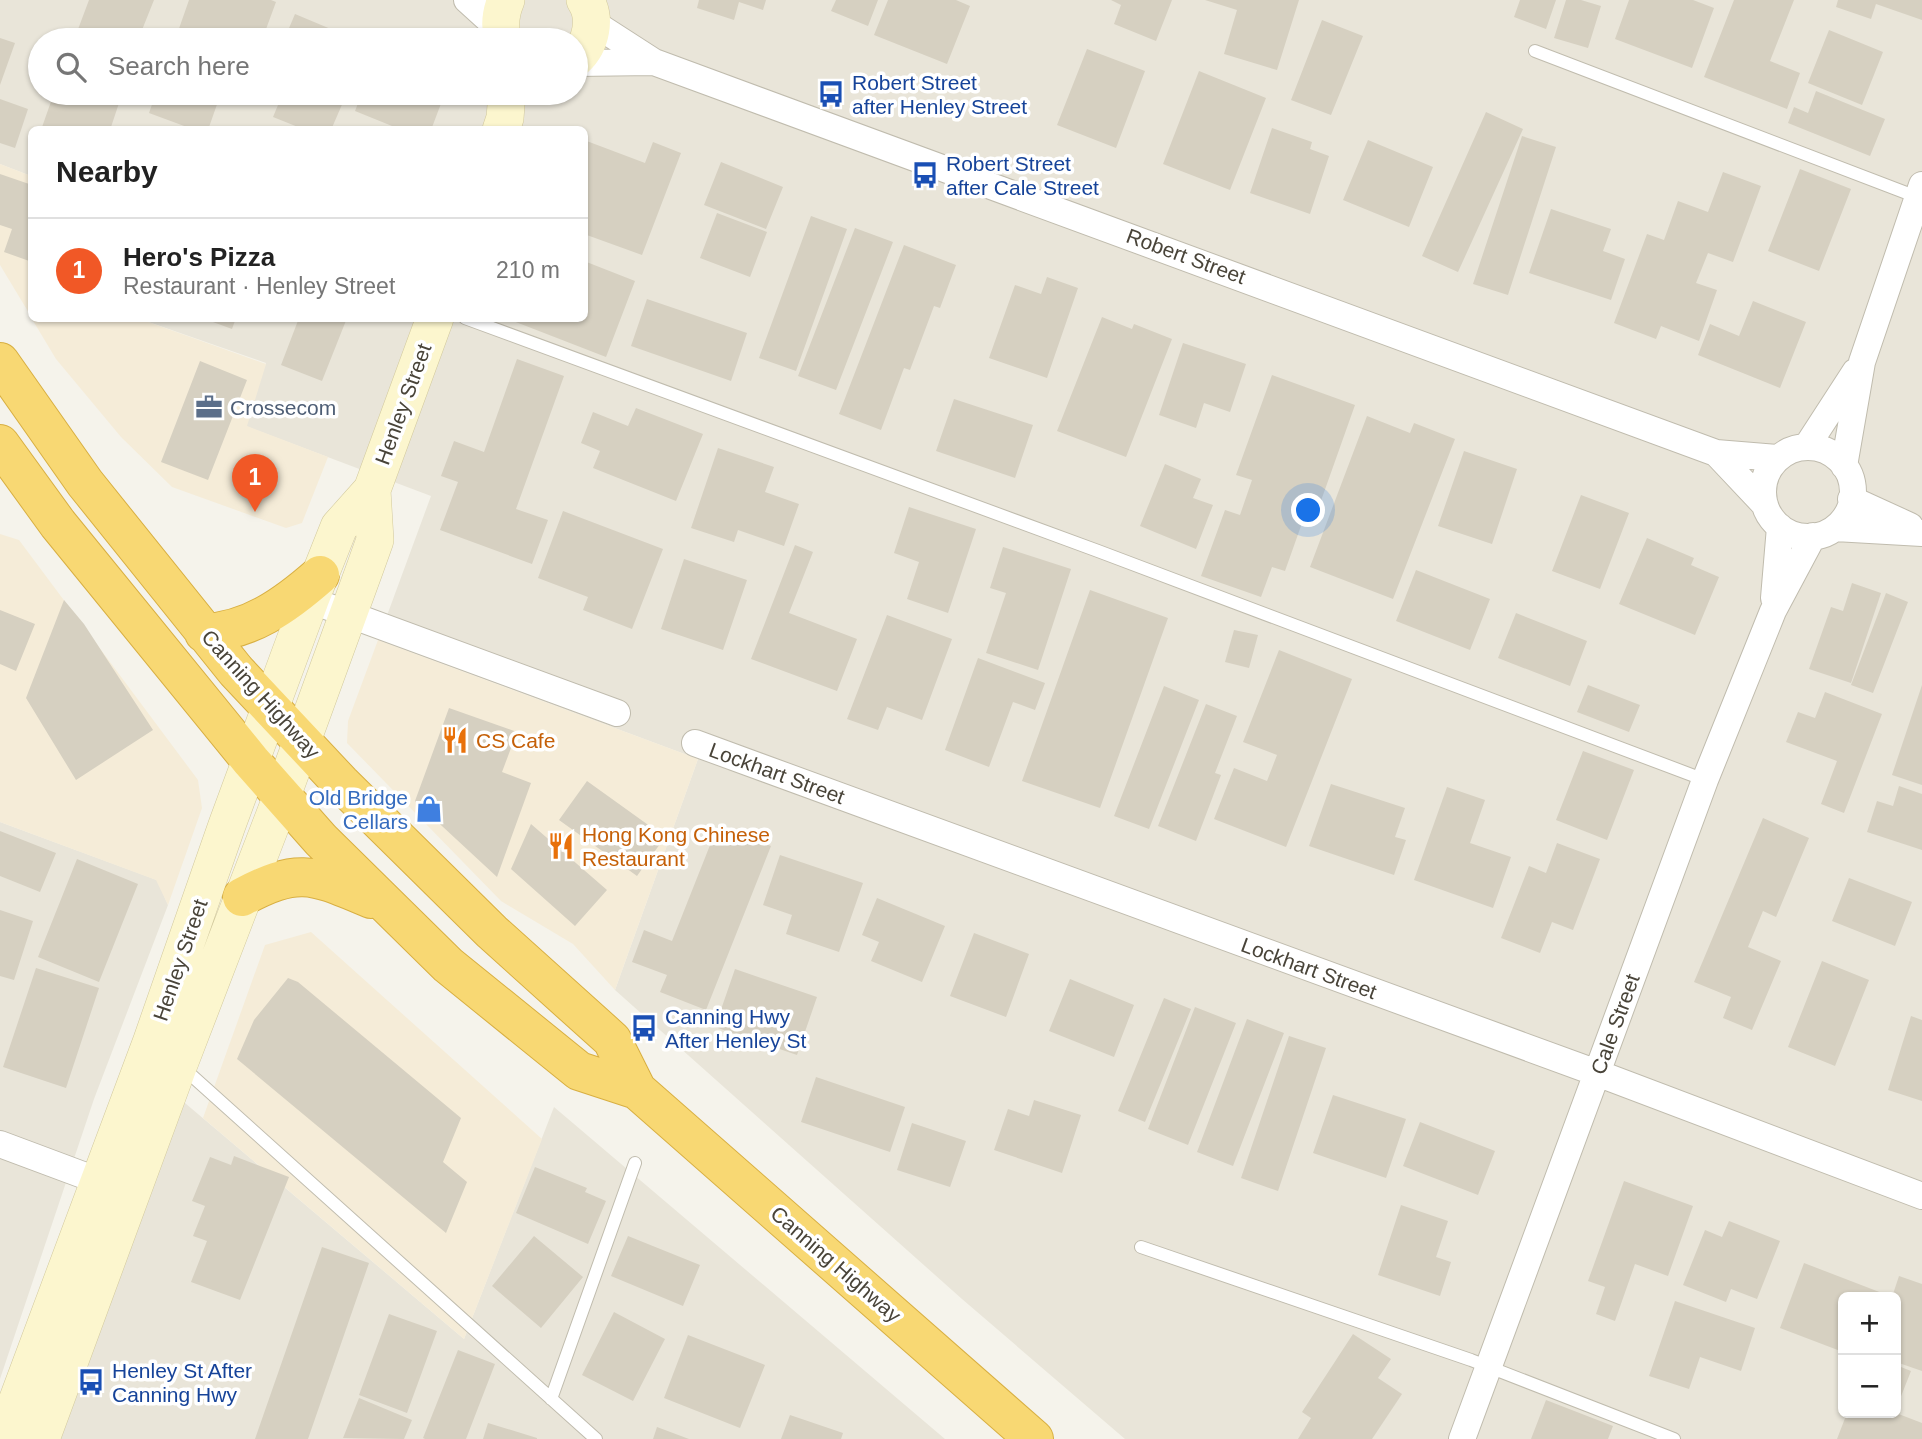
<!DOCTYPE html>
<html lang="en">
<head>
<meta charset="utf-8">
<style>
  body { margin:0; font-family:Helvetica,sans-serif; background:#f6f6f6; color:#222 }
  .controls { position:absolute; right:21px; bottom:21px; display:grid; overflow:hidden; border-radius:10px; box-shadow:0 2px 5px #0004 }
  .controls button { width:63px; height:63px; display:grid; place-items:center; padding:0; border:0; border-bottom:2px solid #e0e0e0; background:#fff; color:#222; font:35px sans-serif }
  .you { position:absolute; left:1309px; top:511px; width:24px; height:24px; margin:-18px; border:5px solid #fff; border-radius:50%; background:#1a73e8; box-shadow:0 0 0 10px #1a73e833 }
  .badge { display:grid; place-items:center; width:46px; height:46px; border-radius:50%; background:#f15826; color:#fff; font-size:23px; font-weight:700 }
  .pin { position:absolute; translate:-50% -58px; filter:drop-shadow(0 2px 4px #0008) }
  .pin::after { content:''; position:absolute; top:37px; width:24px; height:21px; background:inherit; clip-path:polygon(0 0,100% 0,50% 100%) }
  .list { margin:0; padding:0; list-style:none }
  h2 { display:flex; justify-content:space-between; align-items:center; height:91px; margin:0; padding:0 28px; font-size:30px }
  h2 small { font-size:23px; font-weight:400; color:#767676 }
  .list li { display:grid; grid-template-columns:46px 1fr auto; gap:21px; align-items:center; box-sizing:border-box; height:105px; padding:0 28px; border-top:2px solid #e0e0e0 }
  .list b { display:block; font-size:26px; white-space:nowrap }
  .list p { margin:0; font-size:23px; white-space:nowrap; color:#767676 }
  .list em { font-size:23px; font-style:normal; color:#767676 }
  .icon { flex:none; width:38px; height:38px; fill:none; stroke:currentColor; stroke-width:2; stroke-linecap:round; stroke-linejoin:round }
  .map { position:relative; flex:none; width:1922px; height:1439px; overflow:hidden }
  .search { position:absolute; background:#fff; box-shadow:0 2px 5px #0004; left:28px; top:28px; width:560px; height:77px; display:flex; align-items:center; gap:18px; box-sizing:border-box; padding:0 24px; border-radius:38px; color:#767676; font-size:26px }
  .panel { position:absolute; background:#fff; box-shadow:0 2px 5px #0004; left:28px; top:126px; width:560px; height:196px; border-radius:10px }
  .map>svg:first-child { display:block }
</style>
</head>
<body>
<div class="map">
<svg width="1922" height="1439" viewBox="0 0 1922 1439">
  <rect width="100%" height="100%" fill="#f5f3eb"/>
  <path fill="#e9e5d9" fill-rule="evenodd" d="M0,0H1922V1439H1125L962,1299L615,990L698,759L378,640L431,496L243,425L266,363L140,319L584,318V130H32L31,176L0,164ZM40,40H576V93H40ZM1843,1297H1896V1413H1843Z
    M0,822L157,880L168,905L94,1099L0,1379Z
    M166,1087L464,1339L554,1107L945,1439H36Z"/>
  <path fill="#f5ecd8" d="M0,164L31,176L32,318L0,265Z
    M32,319H140L266,364L247,426L328,457L302,523L286,528L172,487L121,437L56,359Z
    M0,534L19,540L198,780L202,808L168,905L156,880L0,822Z
    M378,640L698,759L615,990L573,944L501,901L347,743L348,721Z
    M311,932L542,1139L464,1339L203,1118L265,945Z"/>
  <path fill="#d6d0c1" d="M89,0H154L138,40H74Z
    M189,0H271L276,2L262,40H175Z
    M699,0H766L763,10L739,2L734,20L697,8Z
    M836,0H878L868,26L831,11Z
    M888,0H956L970,6L947,64L874,35Z
    M1111,0H1172L1156,41L1114,24L1121,5Z
    M1205,0H1299L1277,70L1224,54L1237,10Z
    M1520,0H1556L1546,29L1514,17Z
    M1566,0H1581L1601,6L1588,48L1554,38Z
    M1629,0H1693L1714,8L1692,68L1615,39Z
    M1734,0H1794L1770,61L1800,73L1787,109L1704,77Z
    M1838,0H1922V20L1876,4L1871,19L1836,7Z
    M295,14L357,40H284Z
    M1322,20L1363,36L1331,115L1291,100Z
    M1829,30L1883,52L1862,105L1808,83Z
    M0,38L15,43L0,85Z
    M1087,49L1145,71L1116,148L1057,125Z
    M1199,71L1266,98L1230,190L1163,164Z
    M1816,91L1885,119L1870,156L1788,123L1794,107L1808,113Z
    M54,93H107L121,97L110,130H41Z
    M156,93H221L208,130H195L149,113Z
    M283,93H347L331,130H297L298,127L273,117Z
    M362,93H445L431,130H390L392,126L355,111Z
    M0,99L28,109L15,148L0,143Z
    M1486,112L1523,129L1458,272L1422,256Z
    M1272,128L1312,142L1310,149L1329,156L1310,214L1250,193Z
    M1522,136L1556,147L1508,295L1473,284Z
    M584,140L645,163L653,142L681,153L642,255L584,234Z
    M1368,140L1433,167L1409,227L1343,200Z
    M721,162L783,187L766,229L704,205Z
    M1800,169L1851,189L1819,271L1768,251Z
    M1723,172L1761,186L1733,262L1708,253L1696,283L1717,290L1699,341L1661,326L1656,339L1614,323L1647,234L1664,240L1678,201L1708,212Z
    M0,174L32,185V262L4,252L12,229L0,225Z
    M1551,209L1611,229L1603,251L1625,259L1611,300L1529,273Z
    M717,213L767,232L750,277L700,258Z
    M811,216L847,229L796,371L759,358Z
    M855,228L893,242L836,390L798,376Z
    M904,245L956,265L940,308L934,306L910,370L904,368L881,430L839,414Z
    M584,261L635,281L606,357L508,319L584,318Z
    M1047,277L1078,288L1047,378L989,358L1015,285L1041,294Z
    M647,299L747,333L731,381L631,346Z
    M1753,301L1806,322L1780,388L1698,355L1710,324L1739,336Z
    M1102,317L1132,329L1134,324L1172,339L1126,457L1057,431Z
    M202,318H236L232,329Z
    M299,318H347L322,381L281,365Z
    M1183,343L1246,364L1230,412L1204,403L1196,428L1159,415Z
    M517,359L564,376L516,509L548,520L532,564L440,530L458,482L441,476L454,441L484,452Z
    M200,361L247,380L208,480L161,462Z
    M1272,375L1355,405L1317,512L1307,509L1285,571L1272,567L1261,597L1201,576L1225,510L1240,515L1252,480L1236,475Z
    M954,399L1033,425L1015,478L936,451Z
    M636,408L703,434L676,501L593,468L600,451L581,443L593,412L628,426Z
    M1367,416L1410,433L1414,423L1455,439L1393,599L1310,567Z
    M718,448L774,467L765,492L799,504L784,546L738,530L734,542L691,528Z
    M1464,451L1517,469L1492,544L1438,526Z
    M1165,464L1201,479L1193,498L1213,505L1196,549L1140,526Z
    M1581,495L1629,513L1600,589L1552,571Z
    M909,507L976,529L948,613L907,599L919,562L894,553Z
    M563,511L663,549L632,629L583,610L588,597L538,578Z
    M1647,538L1694,558L1691,565L1719,577L1695,635L1619,604Z
    M795,545L813,552L789,613L857,639L837,691L751,659Z
    M1003,547L1071,569L1038,670L986,653L1006,593L990,588Z
    M684,559L747,580L723,650L661,629Z
    M1416,570L1490,599L1470,650L1396,621Z
    M1852,583L1881,593L1851,683L1809,669L1831,607L1843,611Z
    M1090,590L1168,618L1100,808L1022,781Z
    M1886,593L1908,602L1873,693L1851,685Z
    M64,600L84,624L153,730L76,780L26,698Z
    M0,610L35,624L16,671L0,664Z
    M1516,613L1587,641L1570,686L1498,658Z
    M887,615L952,639L922,720L887,707L878,730L847,719Z
    M1234,630L1258,635L1249,668L1225,662Z
    M1279,650L1352,679L1286,847L1214,819L1234,768L1267,781L1277,755L1243,742Z
    M978,658L1045,683L1035,710L1013,702L989,767L945,750Z
    M1588,685L1640,705L1629,732L1577,712Z
    M1922,685V785L1892,775Z
    M1164,686L1199,700L1149,829L1114,816Z
    M1825,692L1882,714L1844,813L1821,804L1837,761L1786,742L1798,712L1815,718Z
    M1206,704L1237,716L1215,773L1221,775L1196,841L1158,826Z
    M449,708L517,732L502,772L531,783L497,877L415,801Z
    M1583,751L1634,770L1607,840L1556,820Z
    M587,781L665,837L637,876L559,820Z
    M1331,784L1405,808L1395,837L1406,840L1394,875L1309,846Z
    M1899,786L1922,794V850L1867,832L1877,801L1893,806Z
    M1447,787L1485,800L1470,843L1511,857L1493,908L1414,880Z
    M1763,818L1809,838L1776,917L1763,911L1748,947L1781,961L1752,1030L1723,1018L1731,997L1694,982Z
    M531,824L607,890L575,926L511,869Z
    M718,825L771,846L706,1010L660,992L667,975L632,962L644,930L672,941Z
    M0,831L56,853L40,892L0,876Z
    M1557,843L1600,859L1573,930L1552,922L1540,953L1501,938L1529,866L1546,873Z
    M780,855L863,883L839,952L786,934L792,915L763,905Z
    M77,859L138,884L99,982L38,957Z
    M1849,878L1912,902L1895,946L1832,921Z
    M877,898L945,926L922,982L871,961L879,942L862,935Z
    M0,910L33,921L14,980L0,976Z
    M974,933L1029,954L1006,1017L950,996Z
    M1822,961L1869,980L1835,1066L1788,1047Z
    M36,968L99,988L66,1088L3,1067Z
    M735,969L817,997L797,1055L715,1027Z
    M288,978L298,982L461,1118L443,1162L467,1182L446,1233L237,1059L254,1020Z
    M1070,979L1134,1005L1114,1057L1049,1031Z
    M1164,998L1191,1009L1145,1122L1118,1111Z
    M1195,1007L1236,1023L1188,1145L1148,1129Z
    M1911,1016L1922,1020V1101L1888,1090Z
    M1247,1019L1284,1033L1233,1166L1197,1152Z
    M1289,1036L1326,1048L1278,1191L1241,1178Z
    M816,1077L905,1107L890,1152L801,1122Z
    M1333,1095L1406,1119L1386,1178L1313,1153Z
    M1034,1100L1081,1115L1062,1173L994,1150L1008,1109L1029,1116Z
    M1420,1122L1495,1151L1478,1195L1403,1166Z
    M912,1123L966,1141L950,1187L897,1170Z
    M234,1156L289,1177L240,1300L191,1282L207,1241L193,1236L205,1206L192,1201L210,1157L231,1165Z
    M535,1167L587,1188L585,1192L606,1201L588,1244L516,1213Z
    M1624,1181L1693,1206L1668,1276L1635,1264L1615,1321L1596,1314L1605,1287L1588,1281Z
    M1401,1205L1448,1221L1436,1257L1451,1262L1440,1296L1378,1275Z
    M1729,1221L1780,1241L1757,1299L1731,1289L1726,1302L1683,1285L1705,1230L1722,1237Z
    M534,1236L583,1277L541,1328L492,1286Z
    M628,1236L700,1265L683,1306L611,1276Z
    M322,1247L369,1263L308,1439H255Z
    M1804,1263L1882,1293L1881,1297H1843V1352L1780,1328Z
    M1899,1276L1922,1284V1371L1896,1362V1297H1892Z
    M1675,1301L1755,1328L1741,1371L1700,1357L1689,1389L1649,1376Z
    M614,1312L665,1339L633,1401L582,1375Z
    M389,1314L437,1331L407,1413L359,1395Z
    M1353,1334L1391,1359L1378,1378L1402,1394L1372,1439H1298L1311,1418L1302,1412Z
    M688,1335L765,1365L740,1428L664,1398Z
    M458,1350L495,1364L466,1439H425L423,1438Z
    M1896,1365L1911,1371L1896,1409Z
    M359,1398L412,1420L404,1439L343,1438Z
    M1546,1400L1613,1426L1608,1439H1531Z
    M1847,1413H1896L1922,1423V1439H1837Z
    M790,1415L843,1433L841,1439H781Z
    M488,1423L537,1438V1439H483Z
    M657,1427L689,1439H653Z"/>
  <g fill="none" stroke-linecap="round" stroke-linejoin="round">
    <defs>
      <path id="lane" d="M1535,51L1917,197
        M465,318L1098,551L1705,780
        M181,1066L596,1439
        M1141,1247L1471,1360L1674,1439
        M551,1399L635,1163"/>
      <path id="street" d="M467,0L500,30
        M592,22L654,62L1716,453L1777,458
        M576,63L654,62
        M1807,446L1855,372
        M1763 492a45 45 0 1 1 90 0a45 45 0 1 1-90 0Z
        M1716,453L1765,505
        M1844,466L1862,362L1922,185
        M1851,499L1910,526
        M1835,528L1922,533
        M1774,598L1780,527
        M310,600L617,713
        M695,743L1597,1073L1922,1196
        M0,1144L99,1181
        M1462,1439L1705,780L1773,611L1813,536"/>
      <path id="secondary" d="M503,40C499,26 500,14 506,0
        M576,58C591,44 597,18 585,0
        M501,130L505,118L507,93
        M3,1439L151,1043L227,825L310,600L339,527L372,490L435,318
        M41,1439L179,1064L282,796L365,568L375,540L372,490"/>
      <path id="highway" d="M0,362L85,483L236,671L341,783L492,932L612,1040L637,1090L1034,1439
        M0,444L58,524L251,761L321,840L448,965L579,1071L637,1090
        M204,633C250,631 286,605 320,575
        M242,897C300,866 313,875 371,899"/>
    </defs>
    <use href="#lane" stroke="#c0bcae" stroke-width="14"/>
    <use href="#street" stroke="#c0bcae" stroke-width="28"/>
    <use href="#secondary" stroke="#d2c99d" stroke-width="38"/>
    <use href="#highway" stroke="#d8af42" stroke-width="40"/>
    <use href="#lane" stroke="#fff" stroke-width="12"/>
    <use href="#street" stroke="#fff" stroke-width="26"/>
    <use href="#secondary" stroke="#fcf6ce" stroke-width="37"/>
    <use href="#highway" stroke="#f8d873" stroke-width="38"/>
  </g>
  <defs>
    <symbol id="bus-bare" viewBox="-9 -9 18 18"><path d="M-5-6H5V4H4V6H2V4H-2V6H-4V4H-5ZM-3.5-4V0h7V-4ZM-3.5 1.2v1.5H-2V1.2ZM2 1.2v1.5H3.5V1.2Z" fill="#1a4fb4" stroke="#fff" stroke-width="2.5" paint-order="stroke"/></symbol>
    <symbol id="office-bare" viewBox="-9 -9 18 18"><path d="M-6-3h4V-5.5h4V-3h4V5H-6ZM-1-4.5V-3h2v-1.5ZM-6 0V1H6V0Z" fill="#5c6f8a" stroke="#fff" stroke-width="2.5" paint-order="stroke"/></symbol>
    <symbol id="restaurant-bare" viewBox="-9 -9 18 18"><path d="M-5-6h1v4h1v-4h1v4h1v-4h1v5L-1.5 .5V6h-2V.5L-5-1ZM5-6V6H3V1.5H1.5Q1.5-4 5-6Z" fill="#e8710a" stroke="#fff" stroke-width="2.5" paint-order="stroke"/></symbol>
    <symbol id="shop-bare" viewBox="-9 -9 18 18"><path d="M-5-2.5h2.3a2.7 3.5 0 0 1 5.4 0H5L5.5 6h-11ZM-1.5-2.5h3a1.5 2.3 0 0 0-3 0Z" fill="#3f7fe0" stroke="#fff" stroke-width="2.5" paint-order="stroke"/></symbol>
  </defs>
  <g fill-rule="evenodd">
    <use href="#bus-bare" x="812" y="75" width="38" height="38"/>
    <use href="#bus-bare" x="906" y="156" width="38" height="38"/>
    <use href="#office-bare" x="190" y="388" width="38" height="38"/>
    <use href="#restaurant-bare" x="436" y="721" width="38" height="38"/>
    <use href="#shop-bare" x="410" y="790" width="38" height="38"/>
    <use href="#restaurant-bare" x="542" y="827" width="38" height="38"/>
    <use href="#bus-bare" x="625" y="1009" width="38" height="38"/>
    <use href="#bus-bare" x="72" y="1363" width="38" height="38"/>
  </g>
  <g text-anchor="middle" dominant-baseline="central" stroke-width="7" stroke-linejoin="round" paint-order="stroke">
    <g font-size="21" fill="#164399" stroke="#fff" text-anchor="start">
      <text x="852" y="82">Robert Street<tspan x="852" dy="24">after Henley Street</tspan></text>
      <text x="946" y="163">Robert Street<tspan x="946" dy="24">after Cale Street</tspan></text>
      <text x="665" y="1016">Canning Hwy<tspan x="665" dy="24">After Henley St</tspan></text>
      <text x="112" y="1370">Henley St After<tspan x="112" dy="24">Canning Hwy</tspan></text>
    </g>
    <g font-size="21" fill="#494439" stroke="#fff">
      <text transform="translate(1186 256) rotate(20)">Robert Street</text>
      <text transform="translate(403 404) rotate(-70)">Henley Street</text>
      <text transform="translate(261 694) rotate(48)">Canning Highway</text>
      <text transform="translate(777 773) rotate(20)">Lockhart Street</text>
      <text transform="translate(180 960) rotate(-71)">Henley Street</text>
      <text transform="translate(1309 968) rotate(20)">Lockhart Street</text>
      <text transform="translate(1615 1024) rotate(-70)">Cale Street</text>
      <text transform="translate(836 1264) rotate(41)">Canning Highway</text>
    </g>
    <g font-size="21" fill="#4e5e75" stroke="#fff" text-anchor="start">
      <text x="230" y="407">Crossecom</text>
    </g>
    <g font-size="21" fill="#c56008" stroke="#fff" text-anchor="start">
      <text x="476" y="740">CS Cafe</text>
      <text x="582" y="834">Hong Kong Chinese<tspan x="582" dy="24">Restaurant</tspan></text>
    </g>
    <g font-size="21" fill="#366cbe" stroke="#fff" text-anchor="end">
      <text x="408" y="797">Old Bridge<tspan x="408" dy="24">Cellars</tspan></text>
    </g>
  </g>
</svg>
<div class="controls">
<button>+</button>
<button>−</button>
</div>
<div class="you"></div>
<div class="pin badge" style="left:255px;top:512px">1</div>
<div class="search"><svg class="icon" aria-label="search" viewBox="0 0 24 24"><circle cx="10" cy="10" r="6"/><path d="M15 15l6 6"/></svg>Search here</div>
<section class="panel">
<h2>Nearby<small></small></h2>
<ul class="list">
<li><span class="badge">1</span><div><b>Hero's Pizza</b><p>Restaurant · Henley Street</p></div><em>210 m</em></li>
</ul>
</section>
</div>
</body>
</html>
